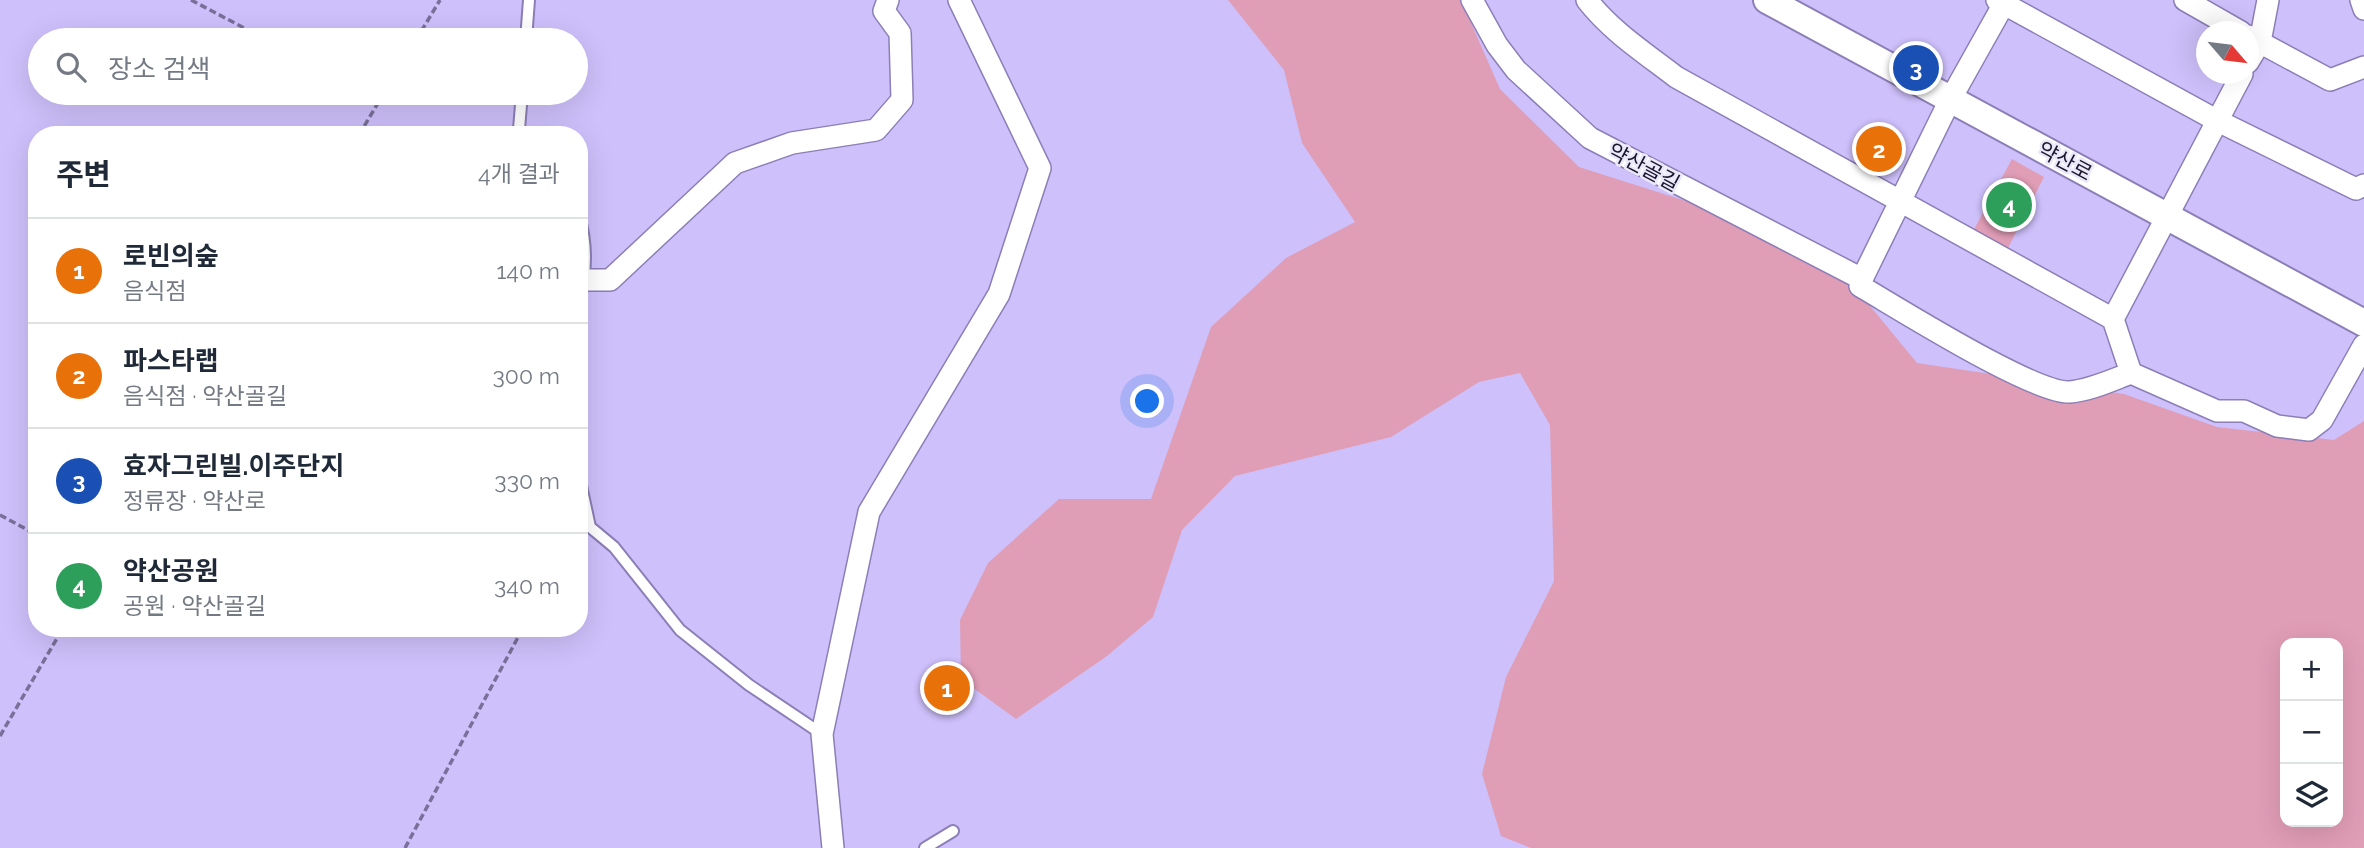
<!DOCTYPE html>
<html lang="ko">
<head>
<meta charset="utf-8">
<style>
  body { margin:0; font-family:Raleway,"Noto Sans KR",sans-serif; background:#f6f6f7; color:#1f2937 }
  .controls { position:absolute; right:21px; bottom:21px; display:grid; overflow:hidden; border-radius:14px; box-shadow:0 7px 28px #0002 }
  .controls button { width:63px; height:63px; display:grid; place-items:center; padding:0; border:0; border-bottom:2px solid #e0e1e3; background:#fff; color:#1f2937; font:35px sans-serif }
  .compass { position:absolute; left:2196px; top:21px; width:63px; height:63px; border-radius:50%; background:#fff; box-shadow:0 7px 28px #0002; rotate:118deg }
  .you { position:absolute; left:1148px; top:402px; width:24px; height:24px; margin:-18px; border:5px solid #fff; border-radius:50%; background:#1a73e8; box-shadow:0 0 0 10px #1a73e833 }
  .badge { display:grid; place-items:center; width:46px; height:46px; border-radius:50%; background:#666f16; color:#fff; font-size:23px; font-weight:700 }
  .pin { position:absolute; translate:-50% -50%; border:4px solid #fff; box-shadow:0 2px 7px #0006 }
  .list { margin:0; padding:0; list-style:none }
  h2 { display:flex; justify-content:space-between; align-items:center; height:91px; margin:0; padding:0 28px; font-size:30px }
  h2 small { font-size:23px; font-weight:400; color:#747a83 }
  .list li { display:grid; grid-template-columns:46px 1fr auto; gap:21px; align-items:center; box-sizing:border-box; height:105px; padding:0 28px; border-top:2px solid #e0e1e3 }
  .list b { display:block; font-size:26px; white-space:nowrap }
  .list p { margin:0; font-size:23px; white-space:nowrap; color:#747a83 }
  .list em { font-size:23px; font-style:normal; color:#747a83 }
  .icon { flex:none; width:38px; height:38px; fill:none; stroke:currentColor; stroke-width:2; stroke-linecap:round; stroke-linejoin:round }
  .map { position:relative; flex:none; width:2364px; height:848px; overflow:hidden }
  .search { position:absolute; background:#fff; box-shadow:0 7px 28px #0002; left:28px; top:28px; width:560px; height:77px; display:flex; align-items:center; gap:18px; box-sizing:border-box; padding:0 24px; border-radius:38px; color:#747a83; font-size:26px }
  .panel { position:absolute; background:#fff; box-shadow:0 7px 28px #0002; left:28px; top:126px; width:560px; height:511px; border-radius:28px }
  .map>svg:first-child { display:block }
</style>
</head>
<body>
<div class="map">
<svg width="2364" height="848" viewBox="0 0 2364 848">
  <rect width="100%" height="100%" fill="#cec0fb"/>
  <path fill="#e09db6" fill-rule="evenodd" d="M1228,0H1461L1500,89L1579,167L1774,229L1857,290L1917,363L2124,394L2217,427L2334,440L2364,421V848H1531L1501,836L1482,774L1506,677L1554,581L1550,425L1520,373L1479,382L1391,437L1235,476L1182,530L1153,617L1107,656L1016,719L961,679L960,620L988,563L1059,499H1151L1211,327L1286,258L1355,222L1302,143L1284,70ZM2285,643H2338V822H2285Z
    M2012,159L2044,177L2005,254L1972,233Z"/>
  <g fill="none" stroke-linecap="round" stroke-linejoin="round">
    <defs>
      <path id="service" d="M526,40L529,0
        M522,135L519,129L522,93
        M579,216C587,244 587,271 579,298
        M579,476L590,527L614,547L680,630L749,685L822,734
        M925,848L953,831"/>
      <path id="minor" d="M1472,0L1497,45L1516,70L1590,138L1862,279L1950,100L2006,0
        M1587,0C1611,31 1645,53 1676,77L2113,319L2131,373
        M1997,0L2216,120L2356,189L2364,185
        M2185,0L2241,32
        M2361,0L2364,9
        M2248,36L2330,80L2364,67
        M2248,62L2260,42L2268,0
        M1862,279L1860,286C1898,308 2034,394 2070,392C2091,390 2112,380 2131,373L2217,411H2244L2277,426L2309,430L2322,420L2364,345
        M585,280H610L735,163L792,143L876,130L902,100L900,33L884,11L888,0
        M2113,319L2242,74
        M833,848L822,734L869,512L999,294L1040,168L959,0"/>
      <path id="tertiary" d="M1767,0L2364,323"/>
    </defs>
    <use href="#service" stroke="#8c7eb6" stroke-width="14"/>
    <use href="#minor" stroke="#8c7eb6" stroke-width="24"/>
    <use href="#tertiary" stroke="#8c7eb6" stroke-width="30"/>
    <path stroke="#796f99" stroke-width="3.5" stroke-dasharray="7 3.5" stroke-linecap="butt" d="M191,0L267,40
      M416,40L440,0
      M366,93L380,100
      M359,135L384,93
      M0,515L37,535
      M0,736L63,628
      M405,848L523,628"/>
    <use href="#service" stroke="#fff" stroke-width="10"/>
    <use href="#minor" stroke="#fff" stroke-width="21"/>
    <use href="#tertiary" stroke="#fff" stroke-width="26"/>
  </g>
  <g text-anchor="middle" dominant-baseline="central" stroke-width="5" stroke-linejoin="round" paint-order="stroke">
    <g font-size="21" fill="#1b152b" stroke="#ebe8fa">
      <text transform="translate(2065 161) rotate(28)">약산로</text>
      <text transform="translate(1644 167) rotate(28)">약산골길</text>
    </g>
  </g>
</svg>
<div class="controls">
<button>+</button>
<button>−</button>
<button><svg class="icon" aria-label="layers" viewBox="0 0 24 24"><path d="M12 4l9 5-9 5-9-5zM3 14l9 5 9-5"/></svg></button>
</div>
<svg class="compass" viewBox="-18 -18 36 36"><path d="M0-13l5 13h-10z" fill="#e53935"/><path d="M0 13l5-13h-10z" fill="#747a83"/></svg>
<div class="you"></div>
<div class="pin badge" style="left:947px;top:688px;background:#e8710a">1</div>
<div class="pin badge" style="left:1879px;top:149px;background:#e8710a">2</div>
<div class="pin badge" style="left:1916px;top:68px;background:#1a4fb4">3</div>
<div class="pin badge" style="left:2009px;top:205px;background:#2e9e5b">4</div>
<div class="search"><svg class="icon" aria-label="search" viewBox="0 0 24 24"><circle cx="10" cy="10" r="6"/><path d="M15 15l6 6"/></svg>장소 검색</div>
<section class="panel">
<h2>주변<small>4개 결과</small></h2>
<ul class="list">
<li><span class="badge" style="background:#e8710a">1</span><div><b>로빈의숲</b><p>음식점</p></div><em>140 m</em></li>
<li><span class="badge" style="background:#e8710a">2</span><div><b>파스타랩</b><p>음식점 · 약산골길</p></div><em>300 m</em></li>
<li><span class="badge" style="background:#1a4fb4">3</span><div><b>효자그린빌.이주단지</b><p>정류장 · 약산로</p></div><em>330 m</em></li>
<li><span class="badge" style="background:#2e9e5b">4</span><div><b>약산공원</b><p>공원 · 약산골길</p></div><em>340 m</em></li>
</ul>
</section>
</div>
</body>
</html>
